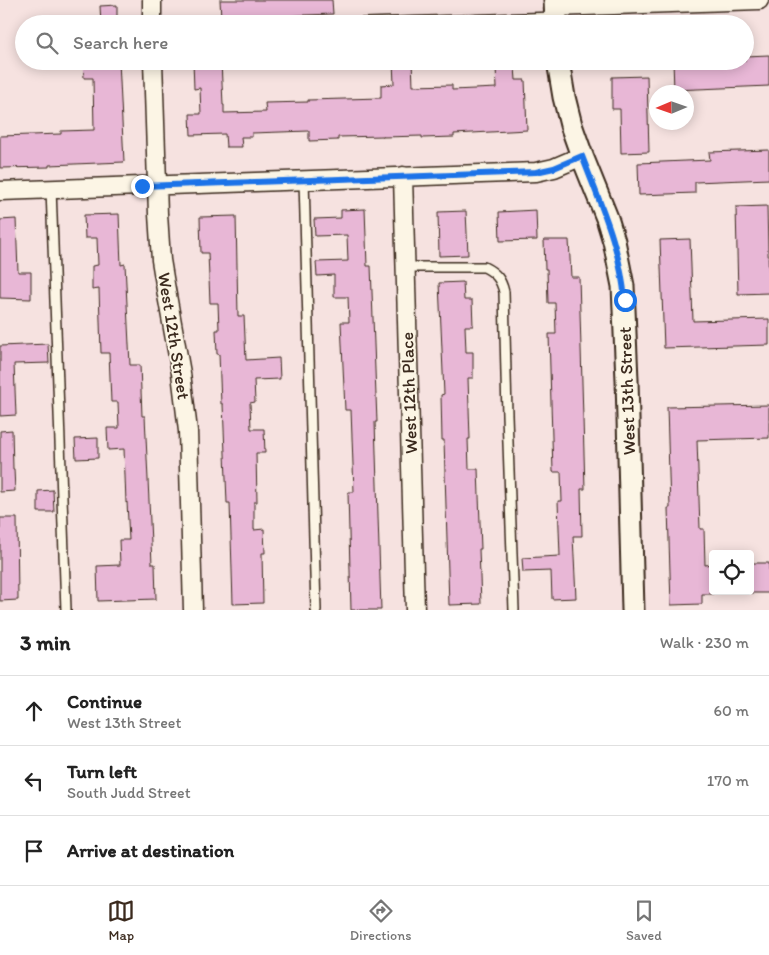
<!DOCTYPE html>
<html lang="en">
<head>
<meta charset="utf-8">
<style>
  body { margin:0; font-family:Itim,sans-serif; background:#f6f6f6; color:#222 }
  .controls { position:absolute; right:15px; bottom:15px; display:grid; overflow:hidden; border-radius:5px; box-shadow:0 2px 12px #0003 }
  .controls button { width:45px; height:45px; display:grid; place-items:center; padding:0; border:0; border-bottom:1px solid #e0e0e0; background:#fff; color:#222; font:25px sans-serif }
  .compass { position:absolute; left:649px; top:85px; width:45px; height:45px; border-radius:50%; background:#fff; box-shadow:0 2px 12px #0003; rotate:268deg }
  .stop { position:absolute; width:15px; height:15px; margin:-11px; border:4px solid #1a73e8; border-radius:50%; background:#fff }
  .stop.end { background:#1a73e8; border-color:#fff; box-shadow:0 1px 5px #0008 }
  .list { margin:0; padding:0; list-style:none }
  h2 { display:flex; justify-content:space-between; align-items:center; height:65px; margin:0; padding:0 20px; font-size:21px }
  h2 small { font-size:16px; font-weight:400; color:#767676 }
  .list li { display:grid; grid-template-columns:32px 1fr auto; gap:15px; align-items:center; box-sizing:border-box; height:70px; padding:0 20px; border-top:1px solid #e0e0e0 }
  .list b { display:block; font-size:19px; white-space:nowrap }
  .list p { margin:0; font-size:16px; white-space:nowrap; color:#767676 }
  .list em { font-size:16px; font-style:normal; color:#767676 }
  .icon { flex:none; width:28px; height:28px; fill:none; stroke:currentColor; stroke-width:2; stroke-linecap:round; stroke-linejoin:round }
  .map { position:relative; flex:none; width:769px; height:610px; overflow:hidden }
  .search { position:absolute; background:#fff; box-shadow:0 2px 12px #0003; left:15px; right:15px; top:15px; height:55px; display:flex; align-items:center; gap:12px; box-sizing:border-box; padding:0 18px; border-radius:28px; color:#767676; font-size:19px }
  .sheet { height:275px; background:#fff }
  nav { display:flex; justify-content:space-around; align-items:center; box-sizing:border-box; height:70px; border-top:1px solid #e0e0e0; background:#fff; font-size:14px; color:#767676 }
  nav a { display:grid; justify-items:center; gap:2px }
  nav .on { color:#3b2a1e }
  .map>svg:first-child { display:block }
</style>
</head>
<body>
<div class="map">
<svg width="769" height="610" viewBox="0 0 769 610">
  <rect width="100%" height="100%" fill="#f6e2e0"/>
  <filter id="ink" filterUnits="userSpaceOnUse"><feTurbulence type="fractalNoise" baseFrequency=".02" numOctaves="2"/><feDisplacementMap in="SourceGraphic" scale="10" xChannelSelector="R" yChannelSelector="G"/><feConvolveMatrix kernelMatrix="1 2 1 2 8 2 1 2 1" color-interpolation-filters="sRGB"/></filter>
  <g filter="url(#ink)">
    <path fill="#e8b7d6" stroke="#3b2a1e" d="M220,0H332L333,14L221,18Z
      M117,5V24H101L100,6Z
      M769,55V86L674,90L673,61H745V56Z
      M83,61H119L124,162L49,165V167L0,168V136L61,134V131L94,130L93,78H84Z
      M193,61H221L223,105H224V113L266,112L265,103L308,102V100L381,98V85L394,84L393,61H412L413,86L452,85V90L497,88L496,67H515L516,80H525L527,130L454,134V137L422,138V136L383,137V136L338,137V140L309,141V131L252,133V137H241L242,147H226L225,134L191,135L190,114H201L200,88L194,89Z
      M647,76L649,152L621,153L620,109H612V77Z
      M769,150V179L695,182V193L639,195L638,163L710,160L709,152Z
      M767,206L769,293L738,294L736,207Z
      M365,209L367,266H371L377,422H375L381,610H351L348,492H354L351,410H345L341,322H349L348,297H334V275L317,276L316,262L348,261L347,235L315,236L314,219L341,218V210Z
      M536,210L537,240L500,241L499,212Z
      M466,211L468,255L439,256L438,212Z
      M119,214L121,265L125,264L130,365H140L142,416H145L152,564H155L156,599L98,601L97,566L120,565L119,540H129L127,502L126,503L124,449L108,450L107,428H119L118,402H111L109,353H101L99,289L92,290V266L98,265L97,238H85L84,215Z
      M236,216L238,316H244L246,360L279,358L280,379L254,380L255,402L250,403L251,429H264L265,453H256L257,502H254V530L264,529L265,553H262L263,603L233,604L230,503H227L223,404H221L219,354H217L216,330H219L218,303H210L208,253H201L200,217Z
      M16,219L18,272H31V299L0,298V220Z
      M690,239L693,321L769,319V345L664,348L660,240Z
      M544,240H569L571,277H579L585,489H581L582,536H573L576,598L552,599L551,571L523,572L522,558L560,556L558,501H562L561,472H553L549,334H556L555,303H548L547,269H545Z
      M463,282L464,300H472L473,326H465L466,352H473V378H468L470,439H468L469,469H478L481,549H479L481,604L449,605L444,440H442L441,395L444,394L439,283Z
      M48,344L49,363L14,364L16,415L0,416V346Z
      M769,405V438L697,440L700,529H704L705,565L713,564V594H702V604L671,605L668,508H670L667,407Z
      M12,430L13,469H14L15,491L0,492V431Z
      M98,438V458L76,459L75,439Z
      M53,490L54,512H38V491Z
      M0,518H17L18,600L0,601Z
      M750,563H769V593H750Z"/>
    <g fill="none" stroke-linecap="round" stroke-linejoin="round">
      <defs>
        <path id="service" d="M334,24L555,17
          M304,180L316,610
          M51,188L66,610
          M405,267H484C496,273 501,279 504,292L507,415L514,610"/>
        <path id="minor" d="M152,0V24
          M555,7L759,0
          M153,61L158,214L161,260L165,284L181,373L188,431L193,610
          M403,176L415,610
          M0,191L536,172L554,168L582,156"/>
        <path id="tertiary" d="M555,0L556,24
          M558,61L564,97L571,125L582,156L607,218L614,241L623,286L627,380L633,610"/>
      </defs>
      <use href="#service" stroke="#3b2a1e" stroke-width="12"/>
      <use href="#minor" stroke="#3b2a1e" stroke-width="21"/>
      <use href="#tertiary" stroke="#3b2a1e" stroke-width="25"/>
      <use href="#service" stroke="#fcf5e5" stroke-width="9"/>
      <use href="#minor" stroke="#fcf5e5" stroke-width="18"/>
      <use href="#tertiary" stroke="#fcf5e5" stroke-width="21"/>
    </g>
  </g>
  <g fill="none" stroke-linecap="round" stroke-linejoin="round" filter="url(#ink)">
    <path stroke="#1a73e8" stroke-width="6" d="M142,186L536,172L554,168L582,156C601,206 620,246 625,300"/>
  </g>
  <g text-anchor="middle" dominant-baseline="central" stroke-width="4" stroke-linejoin="round" paint-order="stroke">
    <g font-size="18" fill="#3b2a1e" stroke="#fcf5e5">
      <text transform="translate(174 336) rotate(81)">West 12th Street</text>
      <text transform="translate(627 391) rotate(-92)">West 13th Street</text>
      <text transform="translate(409 393) rotate(-92)">West 12th Place</text>
    </g>
  </g>
</svg>
<div class="controls">
<button><svg class="icon" aria-label="locate" viewBox="0 0 24 24"><circle cx="12" cy="12" r="6"/><path d="M12 2v4M12 18v4M2 12h4M18 12h4"/></svg></button>
</div>
<svg class="compass" viewBox="-18 -18 36 36"><path d="M0-13l5 13h-10z" fill="#e53935"/><path d="M0 13l5-13h-10z" fill="#767676"/></svg>
<div class="stop" style="left:625px;top:300px"></div>
<div class="stop end" style="left:142px;top:186px"></div>
<div class="search"><svg class="icon" aria-label="search" viewBox="0 0 24 24"><circle cx="10" cy="10" r="6"/><path d="M15 15l6 6"/></svg>Search here</div>
</div>
<section class="sheet">
<h2>3 min<small>Walk · 230 m</small></h2>
<ul class="list">
<li><svg class="icon" aria-label="ahead" viewBox="0 0 24 24"><path d="M12 20V5M6 11l6-6 6 6"/></svg><div><b>Continue</b><p>West 13th Street</p></div><em>60 m</em></li>
<li><svg class="icon" aria-label="left" viewBox="0 0 24 24"><path d="M17 20v-9H6M10 6l-5 5 5 5"/></svg><div><b>Turn left</b><p>South Judd Street</p></div><em>170 m</em></li>
<li><svg class="icon" aria-label="arrive" viewBox="0 0 24 24"><path d="M6 21V4h12l-3 4 3 4H6"/></svg><div><b>Arrive at destination</b></div></li>
</ul>
</section>
<nav>
<a class="on"><svg class="icon" aria-label="map" viewBox="0 0 24 24"><path d="M3 6l6-2 6 2 6-2v14l-6 2-6-2-6 2zM9 4v14M15 6v14"/></svg>Map</a>
<a><svg class="icon" aria-label="directions" viewBox="0 0 24 24"><path d="M12 3l9 9-9 9-9-9zM9 14v-3h6M13 9l2 2-2 2"/></svg>Directions</a>
<a><svg class="icon" aria-label="saved" viewBox="0 0 24 24"><path d="M7 4h10v16l-5-4-5 4z"/></svg>Saved</a>
</nav>
</body>
</html>
